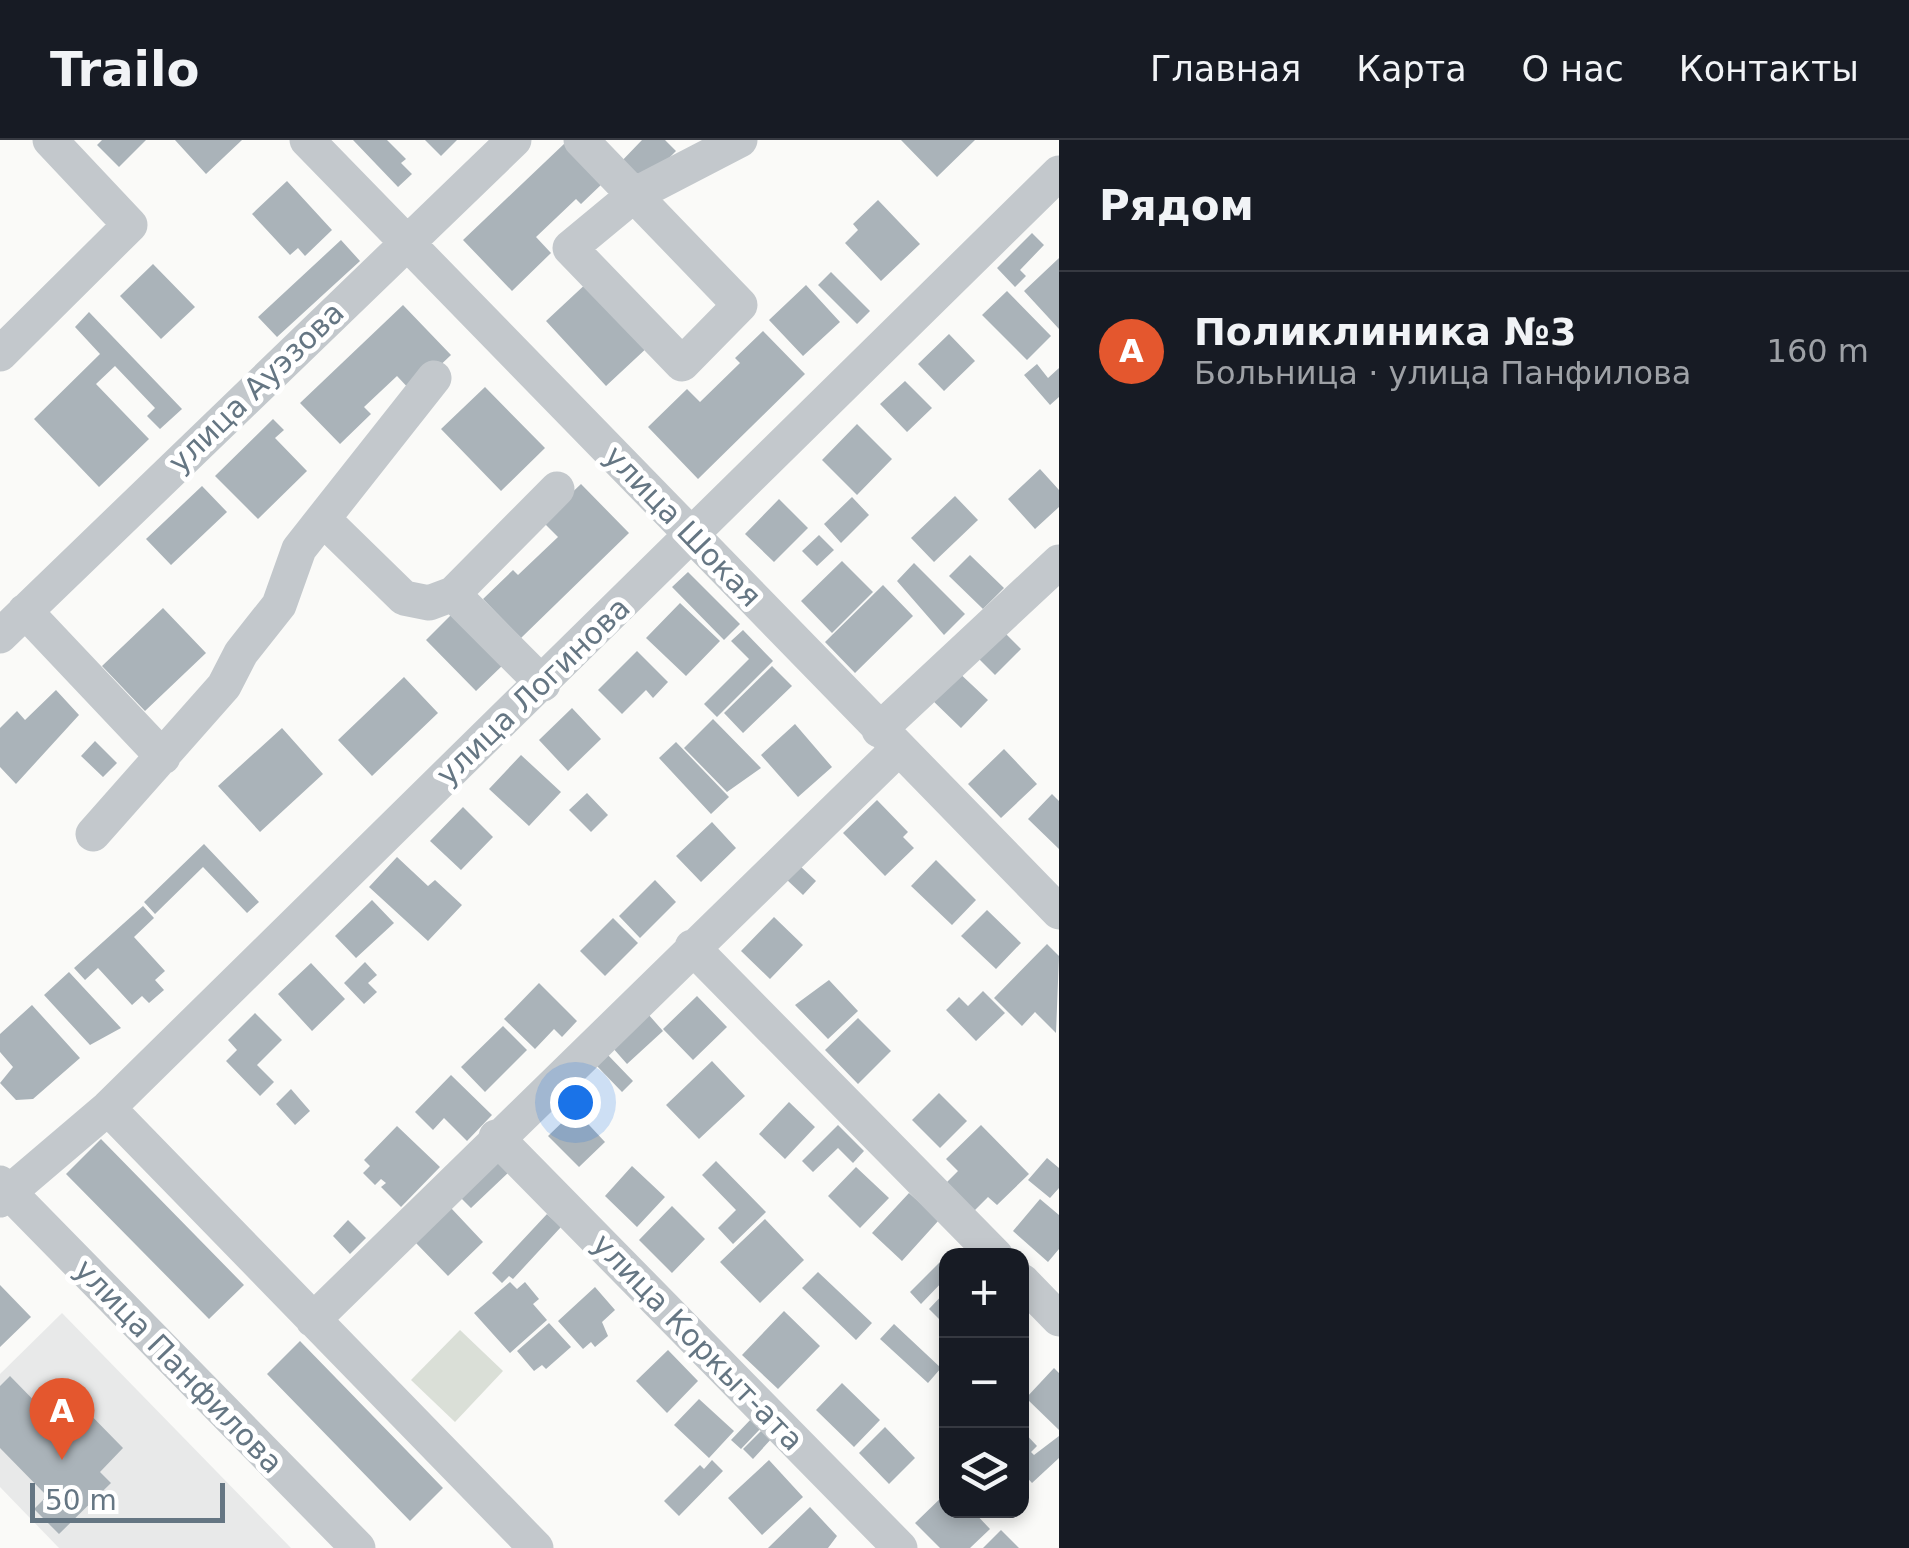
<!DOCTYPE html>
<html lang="ru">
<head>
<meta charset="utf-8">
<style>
  body { margin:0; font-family:"DejaVu Sans",sans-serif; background:#20242c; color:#f1f3f6 }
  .controls { position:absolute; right:30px; bottom:30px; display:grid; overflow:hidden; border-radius:20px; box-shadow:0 5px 15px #0003 }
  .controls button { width:90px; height:90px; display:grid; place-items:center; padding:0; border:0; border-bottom:2px solid #363941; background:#171b24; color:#f1f3f6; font:50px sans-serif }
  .scale { position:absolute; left:30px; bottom:25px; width:195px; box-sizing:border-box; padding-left:10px; border:5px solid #657683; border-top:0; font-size:28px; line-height:35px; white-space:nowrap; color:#657683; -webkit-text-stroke:8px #fff; paint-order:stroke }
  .you { position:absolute; left:575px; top:962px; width:35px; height:35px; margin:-25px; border:8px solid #fff; border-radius:50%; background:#1a73e8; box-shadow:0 0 0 15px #1a73e833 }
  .badge { display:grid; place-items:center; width:65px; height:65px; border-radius:50%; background:#e4572e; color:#fff; font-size:32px; font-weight:700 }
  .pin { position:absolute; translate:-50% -82px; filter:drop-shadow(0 2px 5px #0008) }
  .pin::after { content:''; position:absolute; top:52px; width:35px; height:30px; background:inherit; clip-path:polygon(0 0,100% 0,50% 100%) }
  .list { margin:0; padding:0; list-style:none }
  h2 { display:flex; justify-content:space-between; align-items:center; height:130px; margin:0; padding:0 40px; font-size:42px }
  h2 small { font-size:32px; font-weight:400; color:#9ea1a6 }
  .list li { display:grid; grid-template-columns:65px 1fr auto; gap:30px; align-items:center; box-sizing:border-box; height:160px; padding:0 40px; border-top:2px solid #363941 }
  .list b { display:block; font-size:38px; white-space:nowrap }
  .list p { margin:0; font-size:32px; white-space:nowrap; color:#9ea1a6 }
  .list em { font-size:32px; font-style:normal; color:#9ea1a6 }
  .icon { flex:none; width:55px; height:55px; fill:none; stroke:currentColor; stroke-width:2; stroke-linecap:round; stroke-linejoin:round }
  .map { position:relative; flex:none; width:1059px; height:1408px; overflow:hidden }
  header { display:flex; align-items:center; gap:60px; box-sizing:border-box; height:140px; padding:0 50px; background:#171b24; border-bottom:2px solid #363941 }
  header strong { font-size:48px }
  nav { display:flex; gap:55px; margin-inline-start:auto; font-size:35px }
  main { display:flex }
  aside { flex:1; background:#171b24 }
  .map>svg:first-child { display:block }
</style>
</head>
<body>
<header>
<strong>Trailo</strong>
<nav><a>Главная</a><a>Карта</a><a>О нас</a><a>Контакты</a></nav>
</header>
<main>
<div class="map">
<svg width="1059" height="1408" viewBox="0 0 1059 1408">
  <rect width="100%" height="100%" fill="#fafaf8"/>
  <path fill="#e8e9e9" d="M62,1173L291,1408H59L0,1347V1234Z"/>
  <path fill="#dadfd7" d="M460,1190L503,1231L455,1282L411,1240Z"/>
  <path fill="#aab3b9" d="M102,0H146L119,27L97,5Z
    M175,0H242L206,34Z
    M353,0H387L406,19L401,23L412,34L398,47Z
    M425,0H457L441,16Z
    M642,0H665L676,11L639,48L617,26Z
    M901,0H975L937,37Z
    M565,3L603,43L581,64L576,59L536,97L551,113L512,151L463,100Z
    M287,41L332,90L305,116L298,108L290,115L252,74Z
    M878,60L920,104L881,141L845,103L858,90L853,84Z
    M1032,93L1044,105L1020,130L1026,136L1015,147L997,128Z
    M341,100L360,121L277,197L258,177Z
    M1059,118V189L1024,151Z
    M153,124L195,167L161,199L120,156Z
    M831,132L870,171L857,184L818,145Z
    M590,140L650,205L606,246L546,181Z
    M806,145L840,182L803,216L769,180Z
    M1007,151L1051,196L1027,220L982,175Z
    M403,165L451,215L412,252L397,236L364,267L371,274L340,304L300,263Z
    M89,172L182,269L160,289L147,276L155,268L115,226L96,244L149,299L99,347L34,279L100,214L75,187Z
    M763,191L805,234L698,339L648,287L687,249L700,262L740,223L735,218Z
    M949,194L975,221L944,251L918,224Z
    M1037,224L1048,238L1059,228V257L1050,265L1024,235Z
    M905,241L932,268L907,292L880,264Z
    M485,247L545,308L501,351L441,289Z
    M273,279L284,290L275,298L307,331L258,379L215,336Z
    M857,284L892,319L857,355L822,320Z
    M1040,329L1059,350V367L1035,389L1008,359Z
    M581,344L629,393L521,498L483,459L513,430L518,435L558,397L542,381Z
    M202,346L227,372L171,425L146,399Z
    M955,356L978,380L934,422L911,398Z
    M852,357L869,375L841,403L824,384Z
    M779,359L808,388L774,422L745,394Z
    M819,395L834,410L817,426L802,411Z
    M970,415L1004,448L983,469L949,436Z
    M842,421L873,452L832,493L801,461Z
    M914,423L965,474L944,495L897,441Z
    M688,432L740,484L724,500L672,447Z
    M883,445L913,476L855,533L825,502Z
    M680,463L720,501L686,536L646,498Z
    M163,468L206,513L145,571L102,526Z
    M453,473L504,524L476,551L426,500Z
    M743,490L773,521L717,577L704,564L749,519L731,501Z
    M1004,492L1021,509L995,535L978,518Z
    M637,511L668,542L653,558L646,550L622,574L598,550Z
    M772,526L792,546L743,593L724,573Z
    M955,529L988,560L961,588L929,557Z
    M404,537L438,573L372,636L338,600Z
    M56,550L79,575L16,644L0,627V588L17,571L25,580Z
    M572,568L601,599L568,631L539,600Z
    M713,579L761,628L727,652L684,608Z
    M795,584L832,627L798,657L761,615Z
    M282,588L323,634L260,692L218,646Z
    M95,601L117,623L103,637L81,616Z
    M676,602L729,657L711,674L659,618Z
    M1004,609L1037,644L1001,678L968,644Z
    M521,615L561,652L529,686L489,649Z
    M587,653L608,675L591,692L569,670Z
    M1052,654L1059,661V709L1028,679Z
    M877,660L908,692L903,697L914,708L885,736L843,693Z
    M463,667L493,697L461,730L430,701Z
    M712,682L736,708L701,742L676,716Z
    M204,704L259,762L247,773L203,727L155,774L144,762Z
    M397,717L428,746L435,740L462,765L428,801L369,747Z
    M936,720L976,760L952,785L911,746Z
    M799,725L816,741L803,755L786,739Z
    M655,740L676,762L640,798L619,776Z
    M372,760L394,783L356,818L335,796Z
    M143,766L154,778L134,797L165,831L155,840L164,850L149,863L142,856L132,865L98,828L85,840L74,828Z
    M987,770L1021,803L996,829L961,796Z
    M774,777L803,805L770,839L741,811Z
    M613,778L638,803L605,836L580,811Z
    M1047,804L1059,816L1056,893L1035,872L1022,886L994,858Z
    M365,822L377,835L368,843L377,852L364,864L344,843Z
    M311,823L345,859L312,891L278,854Z
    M69,832L121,888L90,905L44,855Z
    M829,840L858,871L828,899L795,865Z
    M539,843L577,881L562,897L554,889L535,909L504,879Z
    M983,851L1005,873L976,901L946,870L959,857L968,866Z
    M697,856L727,887L693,920L663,889Z
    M32,865L80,918L33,959L16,960L0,943L13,927L0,912V894Z
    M255,873L282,900L257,925L274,942L260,956L226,921L237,910L228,900Z
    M648,874L663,891L627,924L612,907Z
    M858,878L891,911L858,944L825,910Z
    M503,886L527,910L485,952L461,927Z
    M606,913L633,941L622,952L595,924Z
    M712,921L745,956L699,999L666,965Z
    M451,935L492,975L467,1001L444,978L433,990L415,972Z
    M291,949L310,971L295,985L276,964Z
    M939,953L967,981L940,1008L912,980Z
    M789,962L815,987L785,1019L759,994Z
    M575,970L605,1002L579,1027L548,996Z
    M838,985L864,1011L853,1023L838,1008L813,1032L802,1021Z
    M981,985L1029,1034L997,1065L988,1057L973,1072L946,1043L958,1031L946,1019Z
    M397,986L440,1027L401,1067L381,1047L386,1043L381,1039L375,1045L363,1033L370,1026L364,1020Z
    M101,999L244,1145L209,1179L66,1034Z
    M495,1016L510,1031L471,1068L456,1053Z
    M1047,1018L1059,1028V1048L1050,1058L1028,1040Z
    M716,1021L766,1072L733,1104L718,1088L736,1070L702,1035Z
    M632,1026L665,1057L637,1087L605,1056Z
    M856,1027L889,1058L860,1088L828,1056Z
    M909,1053L939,1080L902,1121L872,1093Z
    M1040,1059L1059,1075V1109L1048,1122L1013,1091Z
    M672,1066L705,1099L672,1133L639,1100Z
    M451,1068L483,1102L448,1136L415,1102Z
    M547,1074L561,1087L513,1139L509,1136L502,1143L492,1133Z
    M765,1079L804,1120L760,1163L720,1122Z
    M348,1080L366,1098L350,1114L333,1096Z
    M946,1116V1138L921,1164L910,1152Z
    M818,1132L872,1183L856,1200L802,1148Z
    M510,1142L517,1149L525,1142L539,1159L533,1164L547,1180L510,1213L474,1173Z
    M0,1145L31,1177L0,1207Z
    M595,1147L615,1170L602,1182L608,1196L595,1207L591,1202L583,1209L558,1181Z
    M946,1151V1186L929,1169Z
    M784,1171L820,1206L778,1249L742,1215Z
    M549,1183L571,1207L546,1229L542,1225L534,1231L517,1211Z
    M894,1184L941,1228L928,1243L880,1199Z
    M300,1201L443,1348L410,1381L267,1234Z
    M668,1210L698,1241L667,1273L636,1241Z
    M1054,1228L1059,1233V1290L1026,1258Z
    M10,1236L53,1280L75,1259L123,1308L100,1332L111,1343L59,1394L34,1369L47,1356L0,1308V1246Z
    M842,1243L880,1280L854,1307L816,1270Z
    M699,1259L734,1291L709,1318L674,1285Z
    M752,1278L762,1287L741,1309L731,1300Z
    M885,1287L915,1318L889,1344L859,1313Z
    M764,1288L773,1297L753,1319L743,1309Z
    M1022,1290L1037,1306L1031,1312L1034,1315L1059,1296V1318L1032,1343L1022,1332Z
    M712,1320L723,1331L679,1376L664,1361L700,1325L704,1329Z
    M769,1320L803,1357L762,1395L728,1358Z
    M946,1353V1370H972L990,1389L970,1408H940L915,1383Z
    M810,1367L837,1396L828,1408H768Z
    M1001,1390L1019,1408H983Z"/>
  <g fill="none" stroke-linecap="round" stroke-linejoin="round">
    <path stroke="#c3c8cc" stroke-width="35" d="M307,0L1059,772
      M581,0L740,165L682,224L570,108L634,55L740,0
      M0,214L130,85L50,0
      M324,380L404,458L429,463L453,454L557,349
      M453,454L543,544
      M25,471L163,617
      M0,496L514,0
      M879,590L1059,422
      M93,694L224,546L241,513L279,465L299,409L434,238
      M692,807L996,1116
      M108,968L536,1408
      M496,997L900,1408
      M0,1043L358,1408
      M0,1060L108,968L1059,33
      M1022,1141L1059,1179
      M313,1180L898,609"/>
  </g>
  <g text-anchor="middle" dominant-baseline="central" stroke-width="10" stroke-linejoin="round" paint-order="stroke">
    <g font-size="30" fill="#657683" stroke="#fff">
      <text transform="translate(256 247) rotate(-44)">улица Ауэзова</text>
      <text transform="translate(683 386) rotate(46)">улица Шокая</text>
      <text transform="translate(533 551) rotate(-44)">улица Логинова</text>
      <text transform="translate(698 1202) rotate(46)">улица Коркыт-ата</text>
      <text transform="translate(179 1226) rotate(46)">улица Панфилова</text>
    </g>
  </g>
</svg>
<div class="controls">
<button>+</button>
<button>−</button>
<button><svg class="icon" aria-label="layers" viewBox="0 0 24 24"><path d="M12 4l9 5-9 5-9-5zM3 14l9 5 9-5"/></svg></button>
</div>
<div class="scale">50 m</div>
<div class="you"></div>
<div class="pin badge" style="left:62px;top:1320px">A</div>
</div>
<aside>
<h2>Рядом<small></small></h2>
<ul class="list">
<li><span class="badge">A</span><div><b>Поликлиника №3</b><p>Больница · улица Панфилова</p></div><em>160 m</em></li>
</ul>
</aside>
</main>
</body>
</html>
